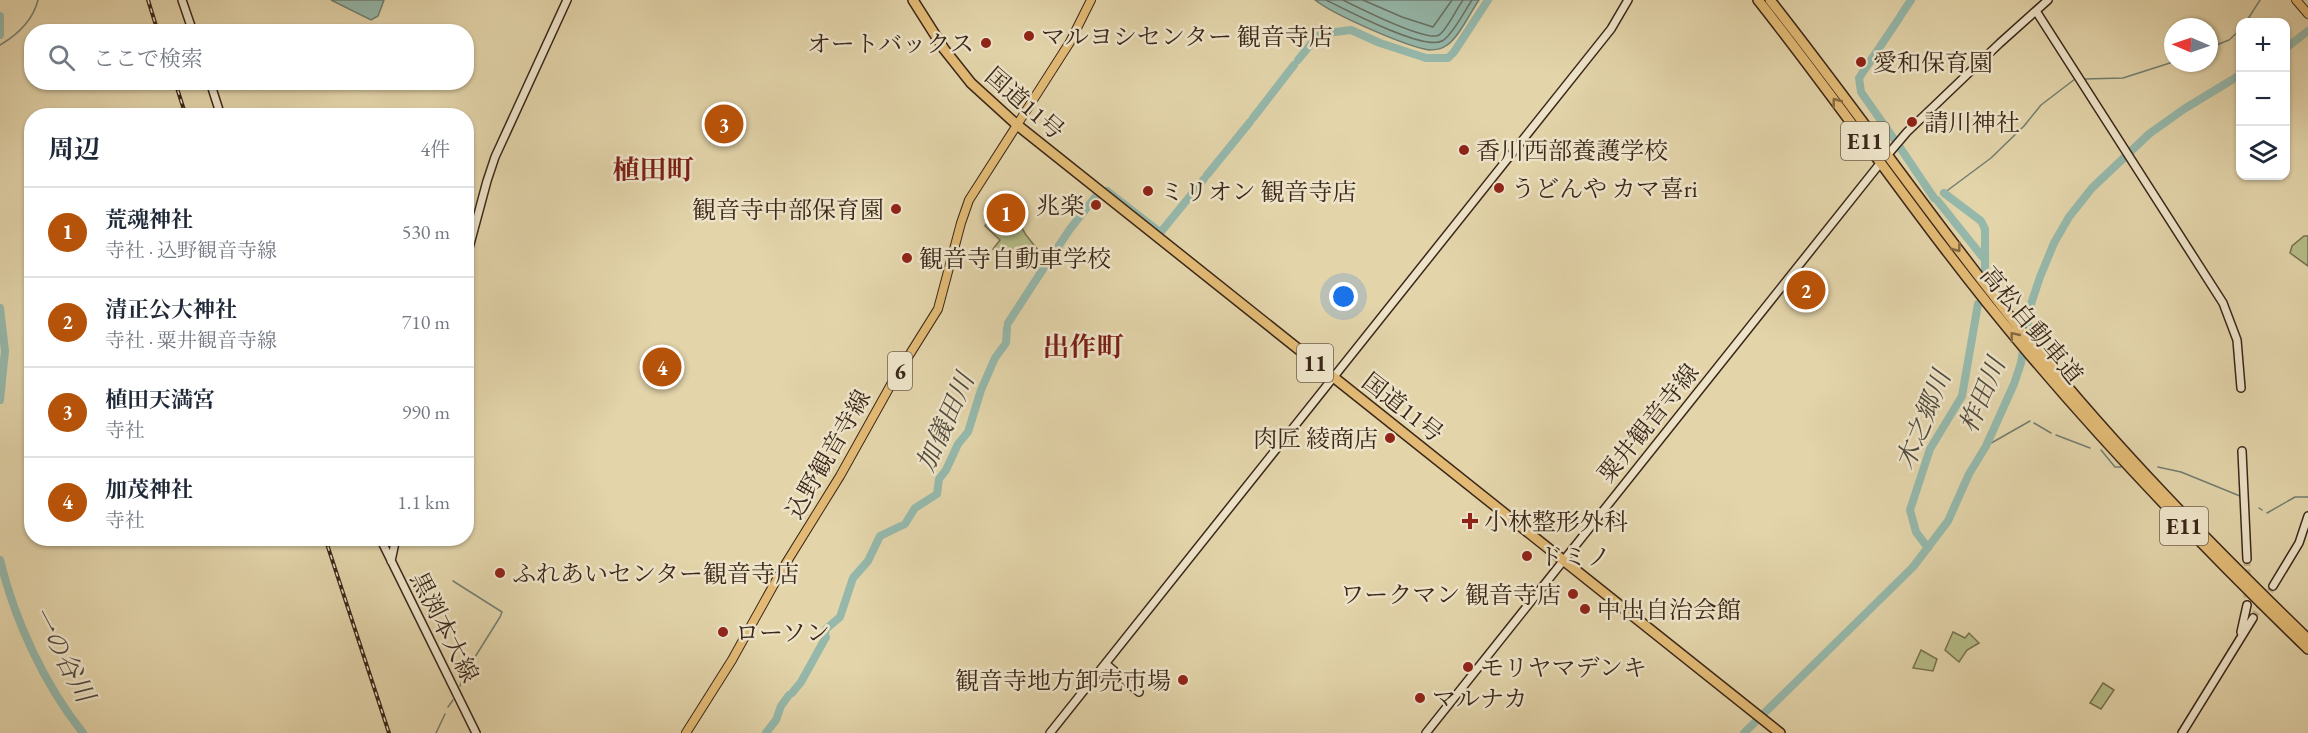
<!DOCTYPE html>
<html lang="ja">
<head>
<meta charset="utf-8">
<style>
  body { margin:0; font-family:"EB Garamond","Noto Serif JP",serif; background:#f2f2f3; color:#1f2937 }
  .controls { position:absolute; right:18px; top:18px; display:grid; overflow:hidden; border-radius:12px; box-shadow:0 2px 4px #0004 }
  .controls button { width:54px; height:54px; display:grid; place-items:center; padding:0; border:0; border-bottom:2px solid #e0e1e3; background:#fff; color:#1f2937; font:30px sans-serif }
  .compass { position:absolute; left:2164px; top:18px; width:54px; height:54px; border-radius:50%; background:#fff; box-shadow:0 2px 4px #0004; rotate:272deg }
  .you { position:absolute; left:1344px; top:297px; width:21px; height:21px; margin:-15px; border:4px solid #fff; border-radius:50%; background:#1a73e8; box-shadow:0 0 0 9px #1a73e833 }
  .badge { display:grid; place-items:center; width:39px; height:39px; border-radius:50%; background:#b45309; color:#fff; font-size:20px; font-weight:700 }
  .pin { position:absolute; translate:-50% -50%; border:3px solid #fff; box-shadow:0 2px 6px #0006 }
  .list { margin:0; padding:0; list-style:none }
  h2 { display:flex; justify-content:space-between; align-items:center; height:78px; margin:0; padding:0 24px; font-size:26px }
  h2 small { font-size:20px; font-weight:400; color:#747a83 }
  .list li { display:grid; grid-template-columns:39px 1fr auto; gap:18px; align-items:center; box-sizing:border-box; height:90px; padding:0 24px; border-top:2px solid #e0e1e3 }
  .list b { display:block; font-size:22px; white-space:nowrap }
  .list p { margin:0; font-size:20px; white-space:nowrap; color:#747a83 }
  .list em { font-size:20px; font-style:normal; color:#747a83 }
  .icon { flex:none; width:33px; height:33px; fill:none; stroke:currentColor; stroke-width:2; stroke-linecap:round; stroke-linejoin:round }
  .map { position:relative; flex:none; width:2308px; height:733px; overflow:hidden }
  .search { position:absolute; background:#fff; box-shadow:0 2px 4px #0004; left:24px; top:24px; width:450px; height:66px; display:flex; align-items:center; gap:15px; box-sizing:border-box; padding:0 21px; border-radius:24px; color:#747a83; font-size:22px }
  .panel { position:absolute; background:#fff; box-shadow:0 2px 4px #0004; left:24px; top:108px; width:450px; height:438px; border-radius:24px }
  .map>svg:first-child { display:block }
</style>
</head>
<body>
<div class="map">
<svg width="2308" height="733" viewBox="0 0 2308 733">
  <rect width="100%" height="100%" fill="#e3d4aa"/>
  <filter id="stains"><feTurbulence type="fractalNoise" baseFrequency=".00333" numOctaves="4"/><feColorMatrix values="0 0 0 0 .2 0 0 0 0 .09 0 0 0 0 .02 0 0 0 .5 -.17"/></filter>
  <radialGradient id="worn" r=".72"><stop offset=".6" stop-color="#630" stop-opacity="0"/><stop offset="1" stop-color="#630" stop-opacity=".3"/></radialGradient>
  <path fill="#b5bc87" stroke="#787250" stroke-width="1.5" d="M1004,196L1026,235L1038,250L997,252L993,249L1000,240L985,226Z
    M2304,236H2308V266L2290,253L2292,246Z
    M1953,632L1965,638L1969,633L1979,643L1967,650L1959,662L1945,650Z
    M1921,650L1937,659L1933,671L1913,668Z
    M2103,683L2114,690L2101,709L2090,703Z"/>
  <path fill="#95b8ab" stroke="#717e71" stroke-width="1.5" d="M331,0H384L378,16L371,20Z
    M1315,0H1479C1471,11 1458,39 1447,45C1442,49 1435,50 1429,50C1405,46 1334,15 1315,0Z"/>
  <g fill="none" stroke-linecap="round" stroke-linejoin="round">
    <path stroke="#687062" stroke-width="1.5" d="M1326,0C1346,10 1424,51 1442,41C1452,36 1465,10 1472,0
      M1343,0C1357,7 1427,42 1439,35C1446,31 1457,8 1463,0
      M1363,0L1402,17L1433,27L1452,0"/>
    <path stroke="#717e71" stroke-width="1.5" d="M2246,22L2260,0
      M0,45C17,35 33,20 38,0
      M2209,48L2229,40L2240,30
      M2084,79L2123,78L2173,62
      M1944,193L1991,158L2024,126L2041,105L2075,79
      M2034,423L2051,433
      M2056,435L2090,448
      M1986,446L2030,421
      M2101,450L2115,467H2121
      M2158,467L2181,472L2240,496
      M2259,508L2262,510
      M2267,513L2295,497H2308
      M453,581L502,612L500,617L465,673L460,686
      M448,707L453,700
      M436,733L445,714"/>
    <path stroke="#95b8ab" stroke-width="8" d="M1901,15L1911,0
      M0,16V35
      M2286,48L2308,31
      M1298,60L1319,34L1351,30L1380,43L1426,58H1448L1454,52L1488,0
      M1253,118L1294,65
      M1894,139L1861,92L1859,78L1900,17
      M1899,146L1934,198
      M1207,175L1250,122
      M1107,191L1157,230
      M1944,193L1981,221L1985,229V268
      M1937,200L1985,260
      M1160,233L1204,179
      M1052,256L1070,229L1097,195
      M0,308L5,351L0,400
      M1008,323L1049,260
      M1928,548L1916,532L1910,510L1930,449L1962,396L1978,304
      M0,560C15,621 44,684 83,733
      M825,633L826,629L840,617L853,578L868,561L880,536L905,524L915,508L937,494L939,479L946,470L958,444L968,432L981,390L995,358L1006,343L1007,328
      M792,693L801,682L826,637
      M766,733L776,720L781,706L789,695
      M1744,733L1913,567L1948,521L1969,474L1986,446L2014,384L2021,363L2031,304L2040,277L2054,243L2069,217L2092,188L2149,134L2184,109L2240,75"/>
    <path stroke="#c1b18d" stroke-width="7" stroke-dasharray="7 3.5" stroke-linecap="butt" d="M2247,559V605
      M2253,618L2273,586"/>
    <defs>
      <path id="secondary" d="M182,0L193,32
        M2036,11L2223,303L2237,340L2241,388
        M210,82L221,116
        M1890,152L1907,132L2000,43L2048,0
        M466,259L487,181L495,157L567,0
        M2242,451L2247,559
        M380,538L476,733
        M391,561L396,538
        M2273,586L2299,543L2308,516
        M2241,632L2247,605
        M1106,664L1139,692
        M1050,733L1611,29L1628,0
        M1426,733L1878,166
        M2182,733L2253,618"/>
      <path id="primary" d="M2296,0L2308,14
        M686,733L732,660L783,568L840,476L893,381L938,309L961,223L969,200L1070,42L1091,0"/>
      <path id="highway" d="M913,0L944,49L971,83L1016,124L1780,733
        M1758,0C1849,115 1930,237 2025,349C2114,455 2209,553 2308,649
        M1770,0C1859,113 1941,232 2032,344C2117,449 2211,545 2308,639"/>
    </defs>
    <use href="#secondary" stroke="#3b271a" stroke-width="10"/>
    <use href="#primary" stroke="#3b271a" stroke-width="10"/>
    <use href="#highway" stroke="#3b271a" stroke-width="12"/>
    <use href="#secondary" stroke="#ede3c8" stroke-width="7"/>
    <use href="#primary" stroke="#e2ba75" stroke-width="8"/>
    <use href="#highway" stroke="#e2ba75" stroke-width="9"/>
    <defs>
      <path id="rail" d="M148,0L158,32
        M175,82L186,116
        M325,538L389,733"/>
    </defs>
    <use href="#rail" stroke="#3b271a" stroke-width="4"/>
    <use href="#rail" stroke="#ede3c8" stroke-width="1.5" stroke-dasharray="4.5" stroke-linecap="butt"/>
  </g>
  <defs><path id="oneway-chevron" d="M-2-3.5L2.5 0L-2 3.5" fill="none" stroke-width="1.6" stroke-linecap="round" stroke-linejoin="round" transform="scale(1.5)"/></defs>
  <g stroke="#866943">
    <use href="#oneway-chevron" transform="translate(1836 102) rotate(-127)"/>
    <use href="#oneway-chevron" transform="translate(1957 248) rotate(53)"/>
    <use href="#oneway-chevron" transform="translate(2014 336) rotate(-129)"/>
  </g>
  <g fill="#8f2418" stroke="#ede3c8" stroke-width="2">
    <circle cx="1029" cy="36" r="6"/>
    <circle cx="986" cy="43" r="6"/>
    <circle cx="1861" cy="62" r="6"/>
    <circle cx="1912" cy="122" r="6"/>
    <circle cx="1464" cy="150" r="6"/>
    <circle cx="1499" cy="188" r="6"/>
    <circle cx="1148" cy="191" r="6"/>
    <circle cx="1096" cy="205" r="6"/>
    <circle cx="896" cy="209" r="6"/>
    <circle cx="907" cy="258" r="6"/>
    <circle cx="1390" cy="438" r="6"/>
    <path d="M1467 512h6v6h6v6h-6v6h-6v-6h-6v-6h6z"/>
    <circle cx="1527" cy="556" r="6"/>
    <circle cx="500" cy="573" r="6"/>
    <circle cx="1573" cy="594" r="6"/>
    <circle cx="1585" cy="609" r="6"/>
    <circle cx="723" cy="632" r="6"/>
    <circle cx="1468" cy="667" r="6"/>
    <circle cx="1183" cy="680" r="6"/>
    <circle cx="1420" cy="698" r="6"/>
  </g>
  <g text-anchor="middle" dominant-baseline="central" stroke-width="5" stroke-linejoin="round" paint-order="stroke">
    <g fill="#ede3c8" stroke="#705f4e" stroke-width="1.5">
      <rect x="1841" y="122" width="48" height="38" rx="4.5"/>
      <rect x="1297" y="344" width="36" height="38" rx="4.5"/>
      <rect x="888" y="352" width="24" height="38" rx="4.5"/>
      <rect x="2160" y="507" width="48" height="38" rx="4.5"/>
    </g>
    <g font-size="22" font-weight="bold" fill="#3b271a">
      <text x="1865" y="141">E11</text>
      <text x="1315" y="363">11</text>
      <text x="900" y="371">6</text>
      <text x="2184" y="526">E11</text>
    </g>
    <g font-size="24" fill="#3b271a" stroke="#ede3c8" text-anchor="start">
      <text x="1041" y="36">マルヨシセンター 観音寺店</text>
      <text x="974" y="43" text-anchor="end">オートバックス</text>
      <text x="1873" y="62">愛和保育園</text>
      <text x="1924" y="122">請川神社</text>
      <text x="1476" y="150">香川西部養護学校</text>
      <text x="1511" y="188">うどんや カマ喜ri</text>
      <text x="1160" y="191">ミリオン 観音寺店</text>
      <text x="1084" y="205" text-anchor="end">兆楽</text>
      <text x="884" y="209" text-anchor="end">観音寺中部保育園</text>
      <text x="919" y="258">観音寺自動車学校</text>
      <text x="1378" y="438" text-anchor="end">肉匠 綾商店</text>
      <text x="1484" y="521">小林整形外科</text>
      <text x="1539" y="556">ドミノ</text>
      <text x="512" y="573">ふれあいセンター観音寺店</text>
      <text x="1561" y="594" text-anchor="end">ワークマン 観音寺店</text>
      <text x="1597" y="609">中出自治会館</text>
      <text x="735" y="632">ローソン</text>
      <text x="1480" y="667">モリヤマデンキ</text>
      <text x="1171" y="680" text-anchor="end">観音寺地方卸売市場</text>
      <text x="1432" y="698">マルナカ</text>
    </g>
    <g font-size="24" fill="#3b271a" stroke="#ede3c8">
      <text transform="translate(1025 103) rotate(41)">国道11号</text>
      <text transform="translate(2032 325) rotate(50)">高松自動車道</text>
      <text transform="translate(1403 407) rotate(38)">国道11号</text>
      <text transform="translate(1648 423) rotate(-51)">粟井観音寺線</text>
      <text transform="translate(828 454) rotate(-60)">込野観音寺線</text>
      <text transform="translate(445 627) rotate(63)">黒渕本大線</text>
    </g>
    <g font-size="26" font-style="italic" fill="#524b3e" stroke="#ede3c8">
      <text transform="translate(1982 395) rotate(-67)">柞田川</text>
      <text transform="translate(1923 420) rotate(-68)">木之郷川</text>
      <text transform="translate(945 422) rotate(-66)">加儀田川</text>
      <text transform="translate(63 654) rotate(62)">一の谷川</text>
    </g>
    <g font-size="27" font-weight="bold" fill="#7a1f14" stroke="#ede3c8">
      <text x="653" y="169">植田町</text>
      <text x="1083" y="346">出作町</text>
    </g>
  </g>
  <rect width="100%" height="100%" filter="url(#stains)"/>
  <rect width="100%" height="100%" fill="url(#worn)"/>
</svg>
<div class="controls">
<button>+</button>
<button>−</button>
<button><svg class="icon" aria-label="layers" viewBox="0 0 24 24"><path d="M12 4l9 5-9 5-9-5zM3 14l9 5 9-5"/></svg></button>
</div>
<svg class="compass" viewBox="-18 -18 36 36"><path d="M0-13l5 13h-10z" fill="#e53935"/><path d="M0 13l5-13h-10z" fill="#747a83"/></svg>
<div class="you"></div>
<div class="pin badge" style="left:1006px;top:213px">1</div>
<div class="pin badge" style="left:1806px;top:290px">2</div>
<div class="pin badge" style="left:724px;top:124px">3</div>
<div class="pin badge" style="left:662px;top:367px">4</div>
<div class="search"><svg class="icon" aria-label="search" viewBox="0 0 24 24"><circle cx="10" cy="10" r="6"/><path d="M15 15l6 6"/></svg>ここで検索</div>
<section class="panel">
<h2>周辺<small>4件</small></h2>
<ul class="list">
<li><span class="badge">1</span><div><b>荒魂神社</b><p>寺社 · 込野観音寺線</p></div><em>530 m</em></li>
<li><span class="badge">2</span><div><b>清正公大神社</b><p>寺社 · 粟井観音寺線</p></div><em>710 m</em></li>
<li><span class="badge">3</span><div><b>植田天満宮</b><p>寺社</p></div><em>990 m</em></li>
<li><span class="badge">4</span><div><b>加茂神社</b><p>寺社</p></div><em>1.1 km</em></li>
</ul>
</section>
</div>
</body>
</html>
